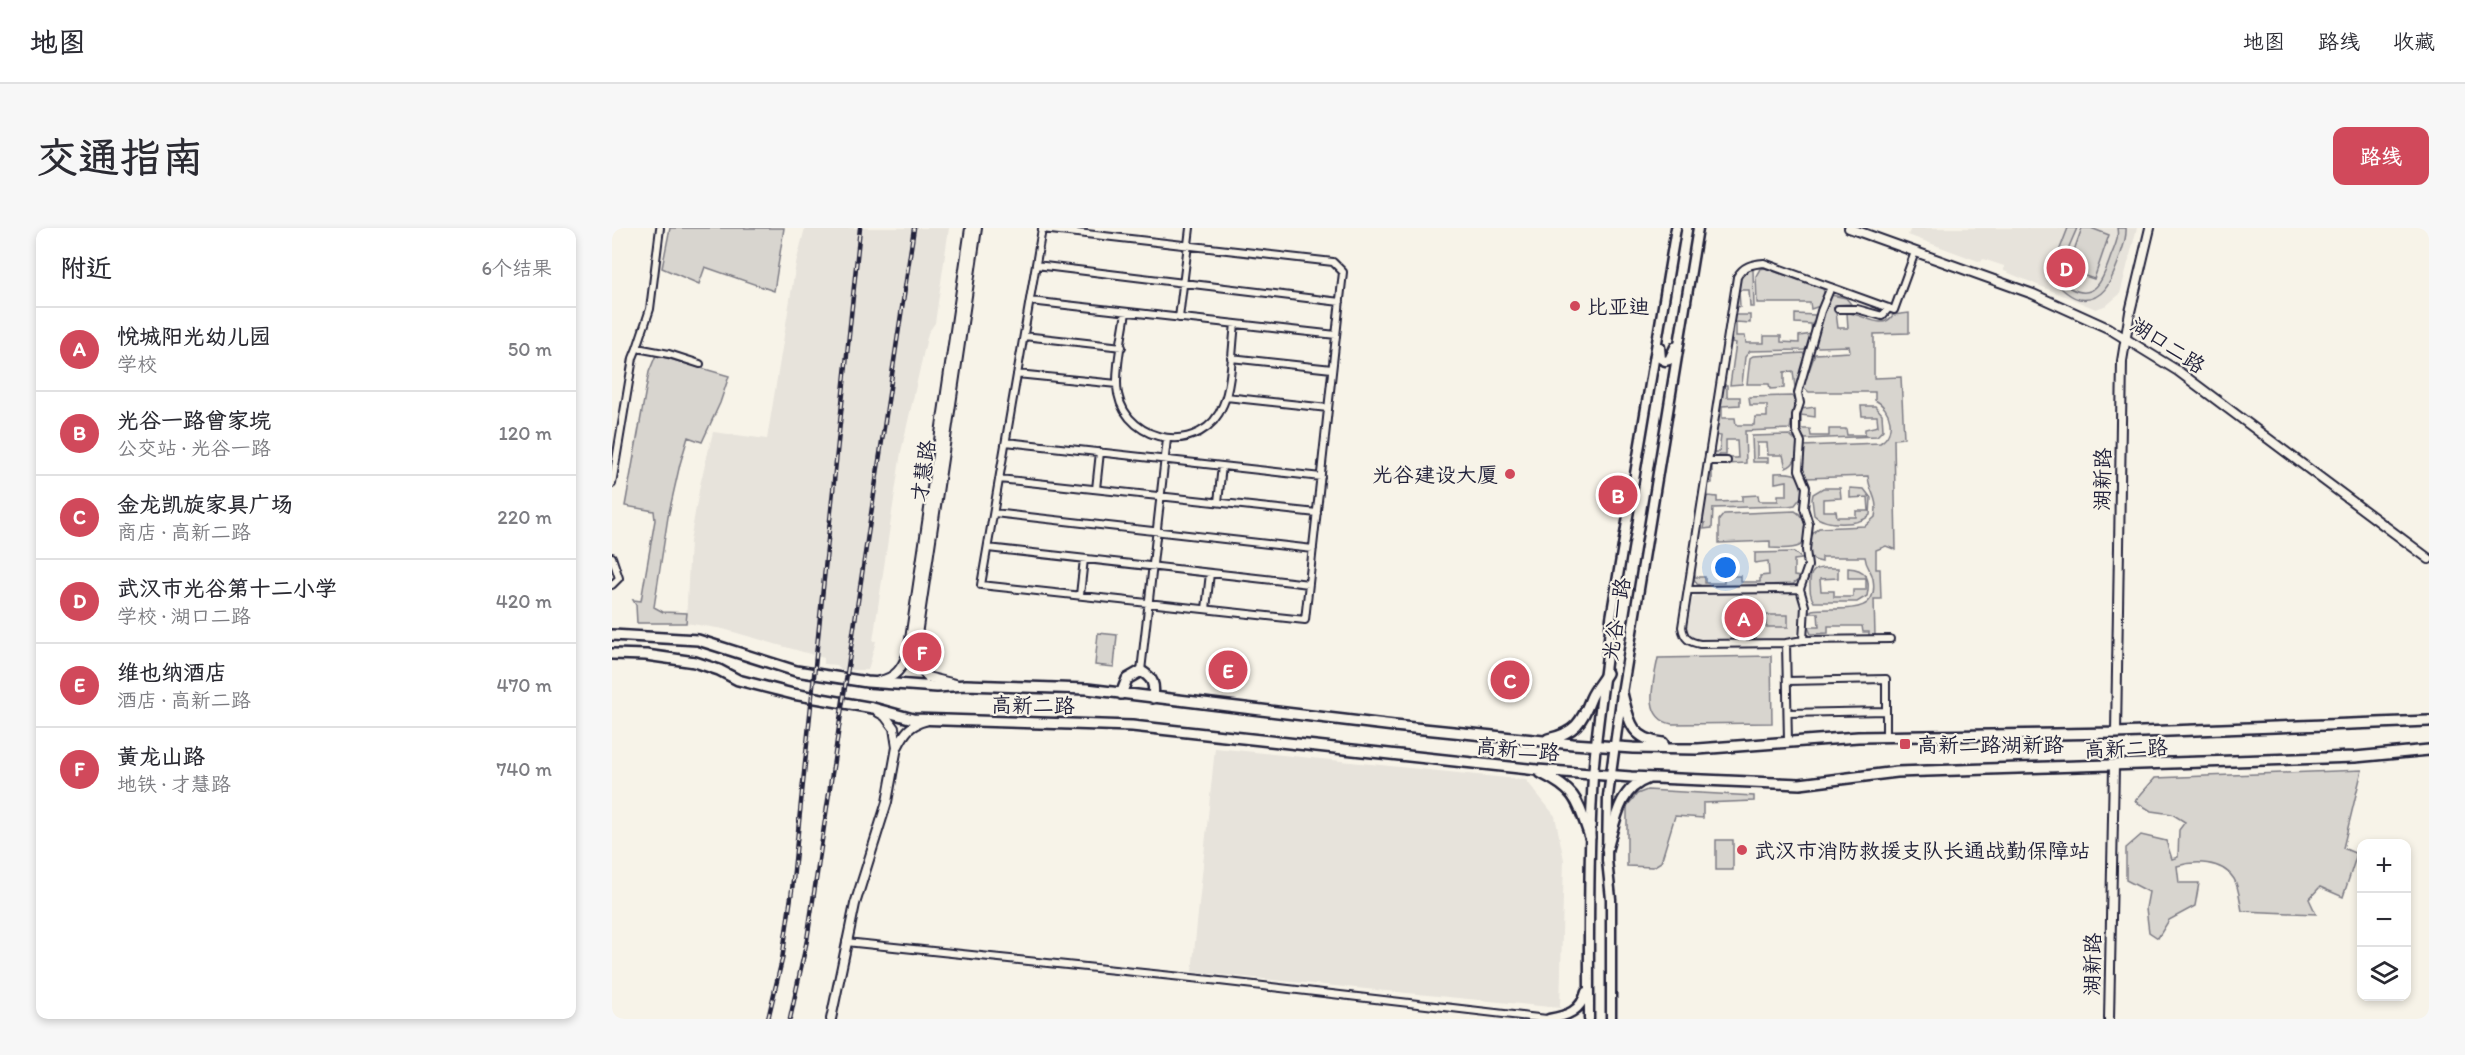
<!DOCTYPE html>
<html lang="zh">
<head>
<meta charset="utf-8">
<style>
  body { margin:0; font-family:Itim,"LXGW WenKai TC",sans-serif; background:#f7f7f7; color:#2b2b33 }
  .controls { position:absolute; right:18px; bottom:18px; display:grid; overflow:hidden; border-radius:12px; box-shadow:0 3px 9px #0003 }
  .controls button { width:54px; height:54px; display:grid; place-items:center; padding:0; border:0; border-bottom:2px solid #e1e1e2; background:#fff; color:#2b2b33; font:30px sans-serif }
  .you { position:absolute; left:1114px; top:340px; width:21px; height:21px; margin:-15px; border:4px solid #fff; border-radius:50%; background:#1a73e8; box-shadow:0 0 0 9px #1a73e833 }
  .badge { display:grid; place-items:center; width:39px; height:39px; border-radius:50%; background:#d1495b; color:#fff; font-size:20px; font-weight:700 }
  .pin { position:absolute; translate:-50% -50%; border:3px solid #fff; box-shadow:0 2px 6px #0006 }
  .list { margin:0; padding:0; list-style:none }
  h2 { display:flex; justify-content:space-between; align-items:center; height:78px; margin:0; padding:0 24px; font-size:26px }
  h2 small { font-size:20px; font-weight:400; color:#7c7c81 }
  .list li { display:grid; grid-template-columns:39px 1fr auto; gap:18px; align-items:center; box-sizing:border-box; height:84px; padding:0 24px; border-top:2px solid #e1e1e2 }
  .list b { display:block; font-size:22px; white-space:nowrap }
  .list p { margin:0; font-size:20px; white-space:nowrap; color:#7c7c81 }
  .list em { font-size:20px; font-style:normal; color:#7c7c81 }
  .icon { flex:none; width:33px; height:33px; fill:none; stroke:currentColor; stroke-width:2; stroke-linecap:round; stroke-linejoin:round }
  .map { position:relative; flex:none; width:1817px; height:791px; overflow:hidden; border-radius:12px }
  header { display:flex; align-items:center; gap:36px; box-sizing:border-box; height:84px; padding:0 30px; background:#fff; border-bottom:2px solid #e1e1e2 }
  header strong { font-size:28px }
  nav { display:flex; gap:33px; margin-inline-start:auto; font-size:21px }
  .intro { display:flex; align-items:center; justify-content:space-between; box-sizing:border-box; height:144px; padding:0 36px }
  h1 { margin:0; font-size:42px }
  .button { padding:15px 27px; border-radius:12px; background:#d1495b; color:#fff; font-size:21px; font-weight:700 }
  main { display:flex; gap:36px; padding:0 36px }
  aside { flex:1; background:#fff; border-radius:12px; box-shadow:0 3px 9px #0003 }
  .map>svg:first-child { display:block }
</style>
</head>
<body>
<header>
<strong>地图</strong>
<nav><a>地图</a><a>路线</a><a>收藏</a></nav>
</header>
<div class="intro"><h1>交通指南</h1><a class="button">路线</a></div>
<main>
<aside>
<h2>附近<small>6个结果</small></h2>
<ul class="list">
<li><span class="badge">A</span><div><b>悦城阳光幼儿园</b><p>学校</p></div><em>50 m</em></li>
<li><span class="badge">B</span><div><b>光谷一路曾家垸</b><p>公交站 · 光谷一路</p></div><em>120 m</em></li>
<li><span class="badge">C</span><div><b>金龙凯旋家具广场</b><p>商店 · 高新二路</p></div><em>220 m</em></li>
<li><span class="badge">D</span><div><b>武汉市光谷第十二小学</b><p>学校 · 湖口二路</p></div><em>420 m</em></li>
<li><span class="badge">E</span><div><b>维也纳酒店</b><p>酒店 · 高新二路</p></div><em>470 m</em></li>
<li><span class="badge">F</span><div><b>黄龙山路</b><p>地铁 · 才慧路</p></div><em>740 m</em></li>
</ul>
</aside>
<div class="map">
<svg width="1817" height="791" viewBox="0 0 1817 791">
  <rect width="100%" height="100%" fill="#f7f3e8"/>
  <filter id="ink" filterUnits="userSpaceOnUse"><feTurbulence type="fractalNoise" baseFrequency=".0167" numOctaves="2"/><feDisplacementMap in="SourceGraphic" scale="12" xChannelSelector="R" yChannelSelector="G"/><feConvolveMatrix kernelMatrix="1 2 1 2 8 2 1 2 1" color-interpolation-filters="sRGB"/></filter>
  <g filter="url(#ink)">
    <path fill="#e7e3db" d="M193,0H337L323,95L316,105L289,224L261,413H264L256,442H229L225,437L212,436V430L111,401L74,395L78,313L88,257L101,204L155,211L184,35Z
      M1299,0H1525L1508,66L1495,77L1484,81L1392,43V38L1371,31L1369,34L1296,7Z
      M1178,364L1187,369L1188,376L1189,397L1183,408L1174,411L1083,412L1074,404L1077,375L1085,366Z
      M603,520L914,552L943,588L952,632L948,780L580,744Z"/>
    <path fill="#d8d5cf" stroke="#7d7c85" stroke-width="1.5" d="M58,0H172L162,63L93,39L87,56L50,40Z
      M1456,0H1465C1458,18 1442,43 1458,60C1485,75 1492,47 1499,28C1503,18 1507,10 1505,0H1514C1515,11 1510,21 1507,32C1500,50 1493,75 1467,71C1453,68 1449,56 1436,52Z
      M1470,0H1479L1497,7L1482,51L1455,42Z
      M1139,40L1141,42L1142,79H1138L1137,62H1127L1128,79L1124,78C1126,62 1122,48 1139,40Z
      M1153,40L1211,61L1213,66L1208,78L1199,81L1198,75H1145L1144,48L1148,41Z
      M1219,67L1234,70L1239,76L1223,77L1226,100H1236L1235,85C1251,85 1270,104 1281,87L1297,85V105L1262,106V150L1289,149L1292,210L1282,211L1284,322L1274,318L1264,322V341H1268L1269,371H1262L1263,408H1257V404H1251L1250,398H1216V405L1199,406L1196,399H1207L1206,385H1196L1200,382C1224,378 1268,391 1261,351C1260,342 1254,340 1253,329H1210V334L1202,332L1198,327C1198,316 1196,307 1207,300L1253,298L1263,289C1267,269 1257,265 1256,248L1193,250L1190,235L1191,218L1268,215C1285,205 1279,180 1263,172V164H1197L1191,159L1203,126L1238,124L1237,118L1206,119L1203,116L1211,84Z
      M1183,86L1203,87L1204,94L1197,120L1192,122L1138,123L1133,129L1130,156L1118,157L1124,115L1120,114L1123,87H1138V95L1124,94V108H1133L1134,115H1152V108H1169V114L1187,115V108L1200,106L1199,96L1183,95Z
      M1191,125L1195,130L1183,160L1181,143L1172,144V160L1158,161L1157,156H1135L1138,130L1141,128Z
      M44,127L117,148L108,175L90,214L76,209L68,236L56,289L42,379L51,384L75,385L74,395H25L24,377L21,372L29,373L43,292L42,283L13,278L37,144Z
      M1110,157H1115V169H1128V177L1110,178V190H1123L1124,197H1142L1143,189H1155V177H1138L1137,169L1180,168L1183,171L1178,201L1133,203L1134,235L1115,236L1114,230H1126L1125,212H1114V227H1107V230L1101,227L1100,224H1107L1109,208L1103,207Z
      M1249,178H1263L1270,186L1271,202L1265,208L1193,211L1188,205L1187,188L1189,181L1203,179V189L1189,187V201H1198L1199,208H1217V201H1234L1235,207H1253V201L1266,198L1265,188H1250Z
      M1178,207L1185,214C1185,225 1186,235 1174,240L1171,227H1156L1155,215H1145V230H1156V234H1141L1140,208Z
      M1098,238H1100V255L1096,256V268L1105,269V274L1130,273V268L1146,267L1147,273H1166V267H1175V253L1163,255V245C1185,244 1190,245 1190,268L1183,277L1176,278L1101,280L1100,300L1092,301L1093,295H1089Z
      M1211,260H1228L1229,270L1211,271V283H1224L1225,289H1244V283H1257L1256,269L1238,270V260L1252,261L1259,270L1258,287C1247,298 1213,298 1202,287L1200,271L1201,266Z
      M1183,283C1194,288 1200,312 1187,318C1179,322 1167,320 1158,320V313L1107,315V292L1112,286Z
      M1182,324L1190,331L1182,332V348L1190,349L1181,356L1092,359L1085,356L1081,349L1082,334L1083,349H1093V355H1112V348H1129V354H1148V348L1157,347L1156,333L1143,335V325Z
      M1226,340V350L1208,351L1209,363H1222V369H1241V362H1254V350H1236V340C1254,341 1259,350 1255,368L1245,374H1202C1198,368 1198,363 1198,355C1197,337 1212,340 1226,340Z
      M1154,387H1176V399H1154Z
      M486,405L505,407L502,439L483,437Z
      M1159,428L1160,495L1060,496C1029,490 1042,452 1046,430Z
      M1750,542L1731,620L1745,626L1731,669L1708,659L1697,671L1704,686L1630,683C1628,674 1627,659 1622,651C1610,632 1582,633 1565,638L1567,655H1587L1583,678L1557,692L1546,710L1537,704L1534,680L1537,664L1514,652V620L1529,607L1554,613L1560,631L1566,629L1567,602L1573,594L1560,586L1539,583L1523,573L1543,550Z
      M1035,562L1142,568V573L1091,575V590L1063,588L1049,634L1041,639L1015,638V578L1025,566Z
      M1104,612H1121V642H1104Z"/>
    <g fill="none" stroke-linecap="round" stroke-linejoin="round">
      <defs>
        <path id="minor" d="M430,1L721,34L731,44L693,392L369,357Z
          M424,37L728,74
          M418,73L724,107
          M1226,81H1245L1270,88L1277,80
          M514,84C511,105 502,146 506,166C516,217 591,228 611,177C620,157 620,119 623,96
          M567,90L578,0
          M412,108L510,119
          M25,120L38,81L48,0
          M619,130L720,141
          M405,146L505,156
          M614,169L716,180
          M394,214L709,249
          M1096,233H1115
          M387,251L705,285
          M0,256L21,130L25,120L57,126L88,136
          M484,261L488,224
          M606,274L610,238
          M382,285L701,321
          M376,320L697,356
          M0,329L7,350L0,357
          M1188,361L1196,338L1194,322L1197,296L1192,280L1194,259L1187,242L1189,214L1184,203V187L1188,175L1186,165L1209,83L1219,59
          M1077,362L1188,361L1193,378L1191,412
          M468,367L472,331
          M594,381L598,345
          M1174,415L1191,412L1278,411
          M529,443L555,211
          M1175,453L1274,451V483L1176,485
          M1274,483V509
          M1176,513L1174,415L1088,416C1077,414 1072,411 1070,399L1125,49C1131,38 1140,36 1152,35L1282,82L1303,24
          M234,714L599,752L935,791"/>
        <path id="tertiary" d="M1237,0L1421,66L1496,100L1566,143L1817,331
          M267,453C284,450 290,440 296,425L358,0
          M343,456L315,449L304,434L302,427L365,0
          M1504,505L1510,133L1518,84L1538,0
          M286,518C293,504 298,497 313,493
          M219,791L243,676L275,574L285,519L282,500L273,488L266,484
          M1497,791L1502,539"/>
        <path id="secondary" d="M1048,119L1049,131L1053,133L1057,132L1063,119
          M937,791C955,788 969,783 974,764
          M977,791C977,716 976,642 980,567C982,508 994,449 999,390L1064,0
          M999,791V671L995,632L996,568L1010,465L1086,0"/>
        <path id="primary" d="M0,407L86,412L184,443L255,454L325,459L354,457L475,461L782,498L961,516L1021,520L1086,521L1246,509L1504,505L1817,493
          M0,426L34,427L83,434L107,442L126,452L181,466L261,480L301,491L520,498L925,542L1019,549L1188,556L1285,544L1743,529L1817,522
          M1010,465C1017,493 1019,511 1051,515
          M509,466L515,451L529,443C541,450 543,456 541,470
          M936,511C963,505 970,494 979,470C983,461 990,453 995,445
          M929,545C965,563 965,572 978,609
          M995,621C1003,595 1006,561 1035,551"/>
      </defs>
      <use href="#minor" stroke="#22223b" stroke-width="10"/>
      <use href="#tertiary" stroke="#22223b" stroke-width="12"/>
      <use href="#secondary" stroke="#22223b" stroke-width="13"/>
      <use href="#primary" stroke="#22223b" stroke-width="14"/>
      <use href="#minor" stroke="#f7f3e8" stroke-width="6"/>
      <use href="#tertiary" stroke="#f7f3e8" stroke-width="8"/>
      <use href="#secondary" stroke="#f7f3e8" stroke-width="8"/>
      <use href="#primary" stroke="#f7f3e8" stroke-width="9"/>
      <defs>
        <path id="rail" d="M156,791L170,732L180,662L248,0
          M178,791L195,712L302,0"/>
      </defs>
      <use href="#rail" stroke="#22223b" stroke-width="4.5"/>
      <use href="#rail" stroke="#f7f3e8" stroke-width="2" stroke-dasharray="7" stroke-linecap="butt"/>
    </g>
  </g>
  <g fill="#d1495b" stroke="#f7f3e8" stroke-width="2">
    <circle cx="963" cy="78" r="6"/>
    <circle cx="898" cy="246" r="6"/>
    <rect x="1287" y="510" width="12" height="12" rx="3"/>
    <circle cx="1130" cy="622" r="6"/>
  </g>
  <g text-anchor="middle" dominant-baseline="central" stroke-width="4.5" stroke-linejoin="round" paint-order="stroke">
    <g font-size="21" fill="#22223b" stroke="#f7f3e8" text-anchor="start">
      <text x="975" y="78">比亚迪</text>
      <text x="886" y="246" text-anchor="end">光谷建设大厦</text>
      <text x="1305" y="516">高新二路湖新路</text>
      <text x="1142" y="622">武汉市消防救援支队长通战勤保障站</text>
    </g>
    <g font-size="21" fill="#22223b" stroke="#f7f3e8">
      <text transform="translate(1556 117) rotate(33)">湖口二路</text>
      <text transform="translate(311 243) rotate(-82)">才慧路</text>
      <text transform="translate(1490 251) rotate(-89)">湖新路</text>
      <text transform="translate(1004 391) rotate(-81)">光谷一路</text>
      <text transform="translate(421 477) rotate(1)">高新二路</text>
      <text transform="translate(1514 520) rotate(-2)">高新二路</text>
      <text transform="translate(906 521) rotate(5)">高新二路</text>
      <text transform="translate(1480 736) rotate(-89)">湖新路</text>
    </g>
  </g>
</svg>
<div class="controls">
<button>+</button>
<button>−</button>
<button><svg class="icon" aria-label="layers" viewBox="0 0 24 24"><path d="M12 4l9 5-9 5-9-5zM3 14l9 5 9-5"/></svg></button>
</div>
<div class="you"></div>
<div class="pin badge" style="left:1132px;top:390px">A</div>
<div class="pin badge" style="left:1006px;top:267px">B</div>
<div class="pin badge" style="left:898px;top:452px">C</div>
<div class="pin badge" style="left:1454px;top:40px">D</div>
<div class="pin badge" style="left:616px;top:442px">E</div>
<div class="pin badge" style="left:310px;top:424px">F</div>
</div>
</main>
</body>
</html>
